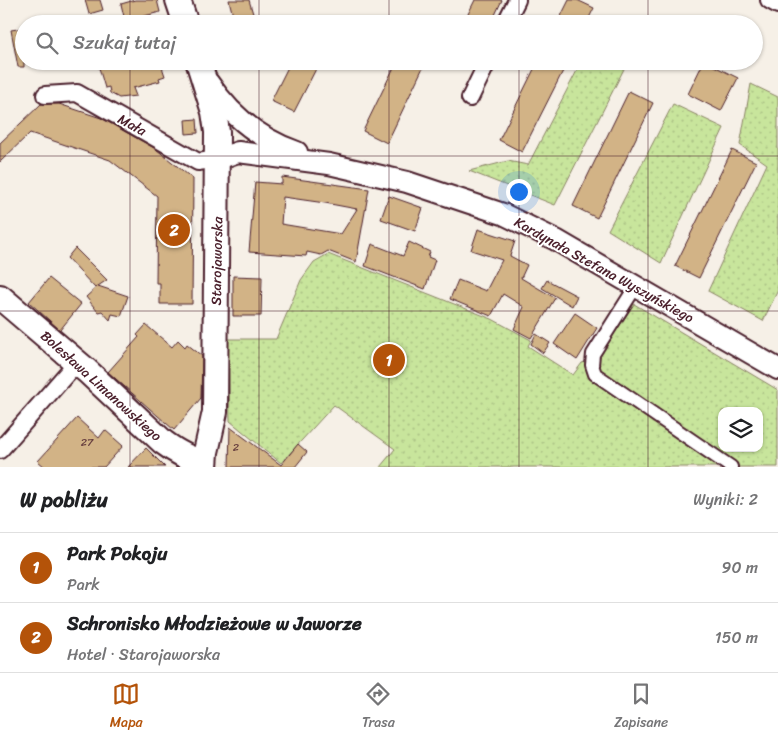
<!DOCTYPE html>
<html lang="pl">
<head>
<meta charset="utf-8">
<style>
  body { margin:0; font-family:Sriracha,sans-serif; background:#f6f6f6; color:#202124 }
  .controls { position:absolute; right:15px; bottom:15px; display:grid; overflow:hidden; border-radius:10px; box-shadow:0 1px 4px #0004 }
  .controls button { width:45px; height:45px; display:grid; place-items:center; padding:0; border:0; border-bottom:1px solid #e0e0e0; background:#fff; color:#202124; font:25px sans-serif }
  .you { position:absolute; left:518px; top:191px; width:18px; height:18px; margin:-12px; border:4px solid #fff; border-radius:50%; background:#1a73e8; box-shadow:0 0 0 8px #1a73e833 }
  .badge { display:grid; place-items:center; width:32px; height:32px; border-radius:50%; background:#b45309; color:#fff; font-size:16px; font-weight:700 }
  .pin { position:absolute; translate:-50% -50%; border:2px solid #fff; box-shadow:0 1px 5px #0006 }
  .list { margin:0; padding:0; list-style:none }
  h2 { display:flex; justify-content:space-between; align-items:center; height:65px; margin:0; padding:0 20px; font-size:21px }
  h2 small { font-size:16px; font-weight:400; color:#757577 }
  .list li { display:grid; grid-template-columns:32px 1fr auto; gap:15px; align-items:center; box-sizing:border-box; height:70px; padding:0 20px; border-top:1px solid #e0e0e0 }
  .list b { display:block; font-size:19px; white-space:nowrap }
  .list p { margin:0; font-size:16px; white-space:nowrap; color:#757577 }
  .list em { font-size:16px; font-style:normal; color:#757577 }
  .icon { flex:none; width:28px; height:28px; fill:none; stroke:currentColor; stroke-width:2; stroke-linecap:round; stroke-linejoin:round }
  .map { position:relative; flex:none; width:778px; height:467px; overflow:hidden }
  .search { position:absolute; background:#fff; box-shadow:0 1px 4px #0004; left:15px; right:15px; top:15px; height:55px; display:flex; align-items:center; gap:12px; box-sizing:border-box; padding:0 18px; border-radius:28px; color:#757577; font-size:19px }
  .sheet { height:205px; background:#fff }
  nav { display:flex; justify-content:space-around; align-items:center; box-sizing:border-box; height:70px; border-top:1px solid #e0e0e0; background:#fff; font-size:14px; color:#757577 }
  nav a { display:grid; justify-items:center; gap:2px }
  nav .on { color:#b45309 }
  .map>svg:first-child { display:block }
</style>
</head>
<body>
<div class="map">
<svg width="778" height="467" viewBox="0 0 778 467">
  <defs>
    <pattern id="park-dots" width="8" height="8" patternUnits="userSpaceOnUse" patternTransform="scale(1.25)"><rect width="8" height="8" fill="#c8e59c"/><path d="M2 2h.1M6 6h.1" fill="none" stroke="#adc487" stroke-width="1.8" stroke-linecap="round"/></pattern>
  </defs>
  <rect width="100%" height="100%" fill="#f6f0e7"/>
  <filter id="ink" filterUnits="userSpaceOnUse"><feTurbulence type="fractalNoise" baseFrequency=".02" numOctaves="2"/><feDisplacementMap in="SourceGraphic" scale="10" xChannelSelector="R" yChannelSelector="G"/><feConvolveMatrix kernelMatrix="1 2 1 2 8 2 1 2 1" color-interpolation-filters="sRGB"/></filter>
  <g filter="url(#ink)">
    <path fill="url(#park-dots)" stroke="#898264" fill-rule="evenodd" d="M582,61H628L555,205L469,171L508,161L528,165Z
      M751,84L778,97V290L763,321L708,291L767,164L740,145Z
      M673,104L724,128L661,263L608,230Z
      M328,254L492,319L531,340L528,346L573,375L582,363L599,357L634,304L778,390V467H380L395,449L334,405L281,463L230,421L228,339H276L301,280L314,262ZM722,411H759V448H722Z"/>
    <path fill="#d2b386" stroke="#4a1f2b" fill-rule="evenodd" d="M85,0H100L103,10L89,14Z
      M135,0H157L160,12L125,21L121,4Z
      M229,0H249L256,24H235Z
      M475,0H502L495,15L498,16L495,24H463Z
      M569,0H577L594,8L586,24H557Z
      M24,28V67H18L11,30Z
      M97,61H160L165,76L159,78L160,81L133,88L136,96L119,98L110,93L109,87L105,88Z
      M291,61H320L294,112L271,101Z
      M397,61H426L387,143L363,131Z
      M538,61H568L522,152L499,140Z
      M704,61L738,78L721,111L688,94Z
      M629,91L653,103L597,218L573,206Z
      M41,104H59L101,118L156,149L193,179L192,304H160V283H156L157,196L110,160L30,133L0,162V143Z
      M197,119L198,133L186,134L185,120Z
      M732,150L756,162L699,278L675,266Z
      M282,177L369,189L356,262L328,251L321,255L307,252L306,256L249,252L255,182L282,184ZM283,197L325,203L357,209L341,234L281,224Z
      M389,196L423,208L415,231L381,219Z
      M478,229L515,241L510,256L527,265L521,278L555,298L531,338L514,329L524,307L503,294L491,316L450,299L458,280L486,291L502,260L471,250Z
      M409,242L430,252L428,257L435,260L425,289L365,266L372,244L403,256Z
      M75,248L107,280L98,286L128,296L121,316L112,314L110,320L102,311L98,312L86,297L98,286L95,288L67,258Z
      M233,276L262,277L261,316H233Z
      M49,278L81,304L60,330L29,302Z
      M547,280L577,296L572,306L542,288Z
      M575,313L597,328L577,360L554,344Z
      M146,325L172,347L178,340L185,347L187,344L202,356L201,398L174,430L108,372L139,337L137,335Z
      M536,334L550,343L543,353L531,344Z
      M77,418L99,438L105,430L123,446L104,467H45L38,461Z
      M230,427L281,465L298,444L307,452L295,467H229Z
      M146,448L165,467H128Z"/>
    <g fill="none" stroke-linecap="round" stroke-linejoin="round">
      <defs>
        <path id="pedestrian" d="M636,286L593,354L592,365L595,374L731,467"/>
        <path id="minor" d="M769,0L778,5
          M505,24L517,0
          M45,95L77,93L198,162L218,159
          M470,98L488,61
          M0,450L77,362"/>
        <path id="tertiary" d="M208,82C230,115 259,139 297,152
          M218,159L238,152L329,164L407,182L503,214L556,240L778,369"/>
        <path id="secondary" d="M178,0L186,24
          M198,61L214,112L217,132L215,412L206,452L205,467
          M0,297L87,371L163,442C175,451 189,460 205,462"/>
      </defs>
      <use href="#pedestrian" stroke="#4a1f2b" stroke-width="16"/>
      <use href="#minor" stroke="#4a1f2b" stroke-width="20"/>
      <use href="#tertiary" stroke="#4a1f2b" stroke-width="24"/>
      <use href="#secondary" stroke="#4a1f2b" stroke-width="28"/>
      <use href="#pedestrian" stroke="#fff" stroke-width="12"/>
      <use href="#minor" stroke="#fff" stroke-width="16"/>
      <use href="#tertiary" stroke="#fff" stroke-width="20"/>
      <use href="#secondary" stroke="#fff" stroke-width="24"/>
    </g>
  </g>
  <path fill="none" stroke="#4a1f2b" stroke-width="1" stroke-opacity="0.55" d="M130,0V24M259,0V24M389,0V24M519,0V24M648,0V24M130,61V467M259,61V467M389,61V467M519,61V467M648,61V467M0,156H778M0,311H778"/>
  <g text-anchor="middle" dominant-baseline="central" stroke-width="4" stroke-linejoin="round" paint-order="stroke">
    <g font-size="11" fill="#6c4442">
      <text x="87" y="442">27</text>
      <text x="236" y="447">2</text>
    </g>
    <g font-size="14" fill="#4a1f2b" stroke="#fff">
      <text transform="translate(132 125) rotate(29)">Mała</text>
      <text transform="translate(217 261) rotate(-89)">Starojaworska</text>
      <text transform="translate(604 270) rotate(29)">Kardynała Stefana Wyszyńskiego</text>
      <text transform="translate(101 386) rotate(42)">Bolesława Limanowskiego</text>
    </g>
  </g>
</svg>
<div class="controls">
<button><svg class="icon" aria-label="layers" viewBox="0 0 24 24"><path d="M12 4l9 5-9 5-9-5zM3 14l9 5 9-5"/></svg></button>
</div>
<div class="you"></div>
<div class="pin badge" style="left:389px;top:360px">1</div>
<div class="pin badge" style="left:174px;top:230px">2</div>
<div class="search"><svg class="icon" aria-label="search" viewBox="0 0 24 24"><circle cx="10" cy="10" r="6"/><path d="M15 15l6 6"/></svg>Szukaj tutaj</div>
</div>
<section class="sheet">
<h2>W pobliżu<small>Wyniki: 2</small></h2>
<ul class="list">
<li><span class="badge">1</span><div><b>Park Pokoju</b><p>Park</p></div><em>90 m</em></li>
<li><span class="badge">2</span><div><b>Schronisko Młodzieżowe w Jaworze</b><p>Hotel · Starojaworska</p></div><em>150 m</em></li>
</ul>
</section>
<nav>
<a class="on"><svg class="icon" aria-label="map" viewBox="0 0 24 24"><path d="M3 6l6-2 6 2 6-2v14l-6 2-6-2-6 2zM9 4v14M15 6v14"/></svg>Mapa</a>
<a><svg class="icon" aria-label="directions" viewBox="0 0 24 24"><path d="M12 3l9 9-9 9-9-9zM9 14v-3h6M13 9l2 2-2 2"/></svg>Trasa</a>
<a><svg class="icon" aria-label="saved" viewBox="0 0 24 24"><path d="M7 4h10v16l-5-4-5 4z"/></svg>Zapisane</a>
</nav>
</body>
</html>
